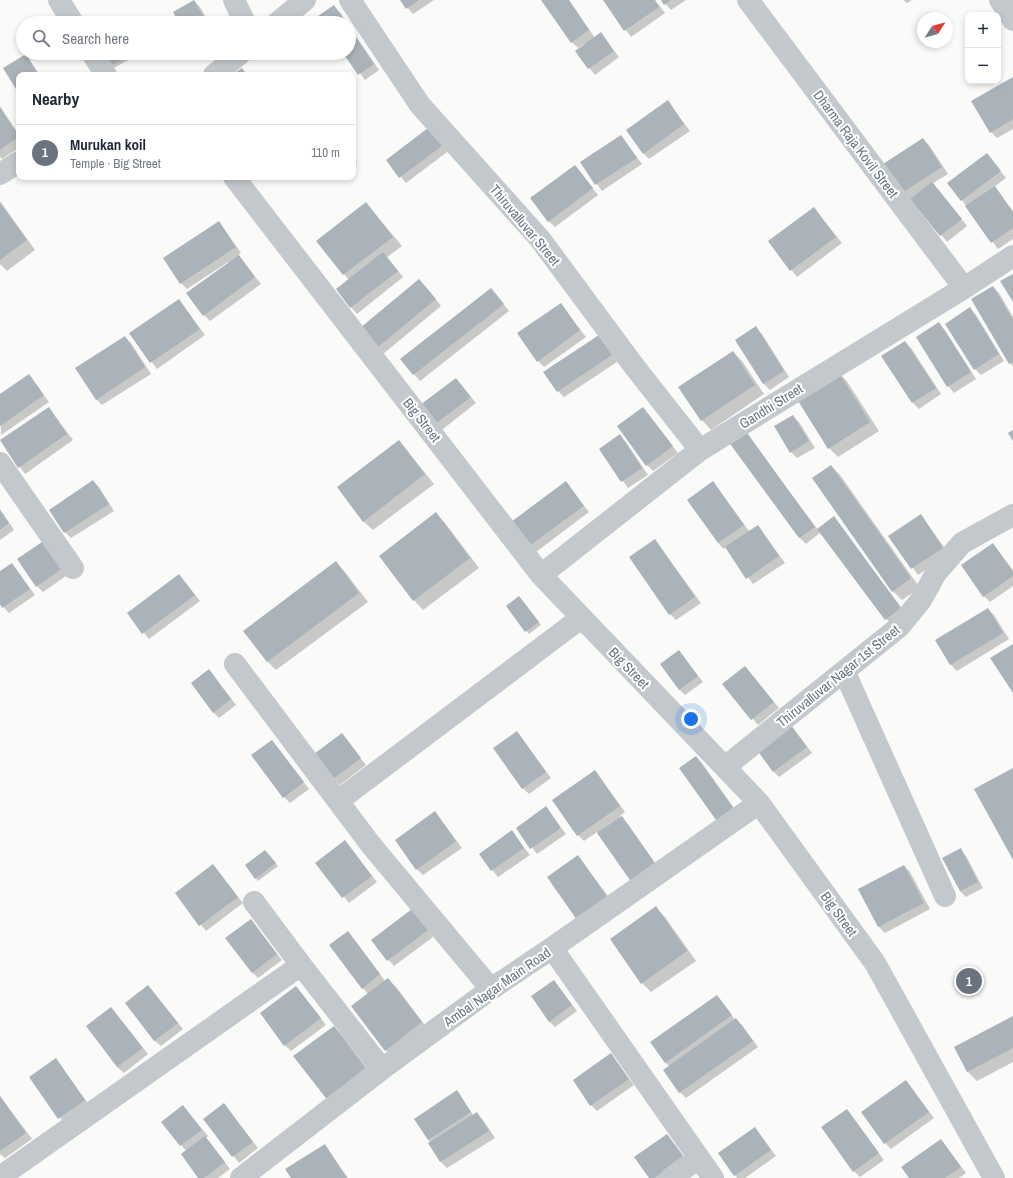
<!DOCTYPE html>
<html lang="en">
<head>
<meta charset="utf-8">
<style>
  body { margin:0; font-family:"Archivo Narrow",sans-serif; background:#f2f2f3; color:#1f2937 }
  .controls { position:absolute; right:12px; top:12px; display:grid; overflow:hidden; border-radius:8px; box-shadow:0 2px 6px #0003 }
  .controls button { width:36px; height:36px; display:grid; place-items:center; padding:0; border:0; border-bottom:1px solid #e0e1e3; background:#fff; color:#1f2937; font:20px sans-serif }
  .compass { position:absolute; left:917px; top:12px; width:36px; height:36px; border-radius:50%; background:#fff; box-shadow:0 2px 6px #0003; rotate:54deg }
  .you { position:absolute; left:691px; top:719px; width:14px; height:14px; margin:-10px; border:3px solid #fff; border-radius:50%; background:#1a73e8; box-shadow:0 0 0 6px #1a73e833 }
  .badge { display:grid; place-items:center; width:26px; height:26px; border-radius:50%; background:#e4572e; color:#fff; font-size:13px; font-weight:700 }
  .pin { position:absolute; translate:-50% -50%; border:2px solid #fff; box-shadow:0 1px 4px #0006 }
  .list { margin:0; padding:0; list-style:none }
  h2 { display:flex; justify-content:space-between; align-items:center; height:52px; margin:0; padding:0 16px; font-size:17px }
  h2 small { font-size:13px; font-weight:400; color:#747a83 }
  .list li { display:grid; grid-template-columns:26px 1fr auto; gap:12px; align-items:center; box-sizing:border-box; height:56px; padding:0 16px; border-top:1px solid #e0e1e3 }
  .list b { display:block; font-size:15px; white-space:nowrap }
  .list p { margin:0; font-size:13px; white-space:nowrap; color:#747a83 }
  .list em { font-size:13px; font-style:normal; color:#747a83 }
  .icon { flex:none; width:22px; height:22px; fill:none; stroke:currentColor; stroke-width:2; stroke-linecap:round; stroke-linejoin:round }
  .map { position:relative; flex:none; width:1013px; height:1178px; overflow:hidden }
  .search { position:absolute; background:#fff; box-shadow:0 2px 6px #0003; left:16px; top:16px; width:340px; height:44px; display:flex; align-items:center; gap:10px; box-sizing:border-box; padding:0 14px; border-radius:22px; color:#747a83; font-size:15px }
  .panel { position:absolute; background:#fff; box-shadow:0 2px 6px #0003; left:16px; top:72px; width:340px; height:108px; border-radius:8px }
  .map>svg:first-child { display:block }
</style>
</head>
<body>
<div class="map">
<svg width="1013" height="1178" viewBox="0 0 1013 1178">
  <rect width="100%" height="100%" fill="#fafaf8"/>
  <path fill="#0003" d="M401,0H434L413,14Z
    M543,0H569L595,38L601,34L619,57L595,75L576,52L585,45L584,44L578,48L572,42Z
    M604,0H655L665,13L631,37Z
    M662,0H686L671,10Z
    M903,0H912L907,3Z
    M194,1L200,7L209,23H180Z
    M333,6L340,12L347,23H324Z
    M349,26L379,70L365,80L345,53H349Z
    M102,53H130L132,58L112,69Z
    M25,55L40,75H19V92L4,68Z
    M1013,78V129L997,138L991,132Z
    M668,102L690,131L649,159L643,153Z
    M0,106L19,135V148L2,159L0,157Z
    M434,135L447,152L406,183L387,160Z
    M621,136L642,164L602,191L581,162Z
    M923,139L929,145L948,174L933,183L967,226L947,242L911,198L909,199L903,193Z
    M987,154L1006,178L994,187L1013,211V239L998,249L962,200Z
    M353,156L357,162L353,165Z
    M575,166L598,195L555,227L549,221Z
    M0,201L35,250L7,271L0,264Z
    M366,203L402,246L387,257L403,277L357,314L337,290L349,280L317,241Z
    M814,208L842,243L797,277L769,242Z
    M219,222L241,253L238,255L261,284L210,321L204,315L229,263L228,262L187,289L181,283Z
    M425,286L441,306L383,354L377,348Z
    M993,287L999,293L1013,317V367L972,300Z
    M496,295L509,311L420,381L401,359Z
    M179,300L205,335L157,369L130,333Z
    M560,304L586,337L544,367L538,361Z
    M970,309L976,315L1004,361L981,375L975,369Z
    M939,324L945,330L976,379L954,393L948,386Z
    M756,328L762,334L789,377L770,390L764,384L736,340Z
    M125,337L131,343L151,374L102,405L96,399Z
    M905,342L911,348L941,394L919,409L913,403L883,356Z
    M605,343L617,362L564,397L558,391Z
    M733,352L742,361L764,394L711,430L702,420L680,388Z
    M837,371L846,380L879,431L838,457L829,448Z
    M29,376L49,402L1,435L0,396Z
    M456,379L476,403L438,433L431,427Z
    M49,408L73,440L25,474L1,441Z
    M643,408L678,453L653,471L647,465Z
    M793,416L799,422L815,448L797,458L791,452Z
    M744,431L818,530L834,518L907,615L892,626L821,532L806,544L800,538L730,442Z
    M620,436L626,442L648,475L628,488L600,449Z
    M399,441L434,484L373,530L363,521Z
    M831,466L840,475L920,588L902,600L893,591Z
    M93,481L99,487L114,511L71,538L65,532Z
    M713,482L749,531L758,526L785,563L753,584L726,547L724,549L718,543Z
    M566,483L589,512L536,552L530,546Z
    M0,509L14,530L0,540Z
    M436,514L445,523L479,568L423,610L414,600L380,556Z
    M921,515L949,554L918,575L890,536Z
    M655,540L701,603L676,620L670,614Z
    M45,541L69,574L43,592L37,586Z
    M993,544L1013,570V586L990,602L984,596Z
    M336,562L345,572L368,602L276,670L267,661Z
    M12,564L35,595L9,613L0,603V572Z
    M179,575L200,601L149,639L128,613Z
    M519,597L541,625L529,634L507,606Z
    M988,609L994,615L1009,639L957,671L951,665L936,641Z
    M679,652L703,682L685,695L679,689Z
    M745,667L779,708L758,725L724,684Z
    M209,670L236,705L219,718L213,712Z
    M791,726L812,753L779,777L773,771Z
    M517,732L551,778L529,794L523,788Z
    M342,735L366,765L340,785L334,779Z
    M272,741L309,789L290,803L284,797Z
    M696,757L702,763L744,822L722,827Z
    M595,771L625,812L620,816L627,823L662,873L633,883L597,832L584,841L578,835Z
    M546,808L566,834L537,854L517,828Z
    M435,812L462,848L423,875L417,869Z
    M512,832L530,855L498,877L480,854Z
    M345,842L377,882L349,903L317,863Z
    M960,850L966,856L983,888L966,897L960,891Z
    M268,854L278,866L258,881L256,878Z
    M578,856L614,904L584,925Z
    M213,866L243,903L206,931L176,894Z
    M904,866L910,872L930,909L885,933L879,927L859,890Z
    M656,908L665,917L696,961L651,992L642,983Z
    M418,916L433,937L394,966L372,940Z
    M250,920L282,960L258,978L252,972Z
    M348,932L385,981L388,979L397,988L430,1032L395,1059L386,1050L368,994L363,988Z
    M554,981L577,1011L555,1027L549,1021Z
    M148,986L183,1029L161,1046L154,1040Z
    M296,987L326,1025L291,1051L285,1045Z
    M717,996L735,1020L742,1025L758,1047L686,1098L680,1092L669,1066L665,1062Z
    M111,1008L148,1054L124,1073L117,1067Z
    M1013,1017V1062L977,1081L968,1072L955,1048Z
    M334,1027L343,1036L377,1081L338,1110Z
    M611,1055L634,1085L597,1111L591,1105Z
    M56,1060L90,1106L65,1124L30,1077Z
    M906,1081L934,1118L891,1149L885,1143Z
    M456,1092L474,1116L477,1114L483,1120L495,1138L447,1168L441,1162L428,1139Z
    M0,1096L32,1139L5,1158L0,1154Z
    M224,1105L258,1148L239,1163L204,1119Z
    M183,1106L208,1136L206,1138L230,1169L218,1178H199L186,1151L163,1122Z
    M847,1110L884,1160L860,1177L854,1171Z
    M755,1128L776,1156L745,1178H737L735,1175Z
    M667,1135L689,1164L669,1178H650Z
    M941,1140L966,1173L959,1178H910Z
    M324,1145L348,1178H292Z"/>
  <path fill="#aab3b9" d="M194,0L207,23H179L173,12Z
    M400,0H419L406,9Z
    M541,0H569L589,30L571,43Z
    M603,0H655L659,7L624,31Z
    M661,0H671L664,5Z
    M334,5L346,23H323L318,16Z
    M349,27L374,64L358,75L343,53H349Z
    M601,32L614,51L588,69L575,51Z
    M101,53H129L130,55L109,67Z
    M26,54L39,75H19V94L3,68Z
    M242,68L247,75H232Z
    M1013,77V119L990,133L971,101Z
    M668,100L684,124L643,154L626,130Z
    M0,108L19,136L0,150Z
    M428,128L442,146L399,178L386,160Z
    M621,135L637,158L595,185L580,162Z
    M923,138L942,167L902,193L883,164Z
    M987,153L1001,171L961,201L947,183Z
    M575,165L593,188L548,222L530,198Z
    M932,182L962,219L940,236L910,199Z
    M995,186L1013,212V228L991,243L965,206Z
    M366,202L393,237L343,275L316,241Z
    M0,203L27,240L0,260Z
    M814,207L836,237L790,271L768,241Z
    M219,221L236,247L180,284L163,258Z
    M383,252L398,271L350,308L336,289Z
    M239,255L255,277L203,316L186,293Z
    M1013,274V302L1000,281Z
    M419,279L436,299L377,348L360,328Z
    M993,286L1013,320V362L1009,364L971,299Z
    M491,288L504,304L413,375L400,359Z
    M179,299L200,329L150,363L129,333Z
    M561,303L580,330L537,362L517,333Z
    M970,307L999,354L974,370L945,324Z
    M939,322L971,372L947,387L916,337Z
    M756,326L784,371L763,384L735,340Z
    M599,335L612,355L557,392L543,372Z
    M125,336L145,367L96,400L75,368Z
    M905,341L936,388L912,403L881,356Z
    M733,351L755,385L701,421L678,387Z
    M837,370L870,422L828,449L795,396Z
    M29,374L44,395L0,426V394Z
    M456,378L471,397L431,427L416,408Z
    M49,407L67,434L18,468L0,440Z
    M643,407L673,446L646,466L617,426Z
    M793,415L809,441L790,453L774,426Z
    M745,430L815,527L799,538L728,441Z
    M1013,430V441L1008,433Z
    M620,434L642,468L621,482L599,449Z
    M399,440L425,474L363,522L337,487Z
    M831,465L911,578L892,592L812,478Z
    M93,480L109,504L64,533L49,510Z
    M566,481L584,506L529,546L511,522Z
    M713,481L744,525L718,543L687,500Z
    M0,510L9,523L0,530Z
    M436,512L470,558L413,601L379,556Z
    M921,514L943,548L911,569L888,536Z
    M834,516L901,608L885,620L817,529Z
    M758,525L779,556L746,579L725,547Z
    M655,539L695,597L669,615L629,557Z
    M45,540L64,567L36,587L17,559Z
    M993,543L1013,572V576L983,597L961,565Z
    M336,561L359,593L267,662L243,631Z
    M12,563L30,589L2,608L0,604V571Z
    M179,574L195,595L142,634L127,613Z
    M519,596L539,622L525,632L506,606Z
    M988,608L1003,633L950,665L935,640Z
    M1013,644V693L990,658Z
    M679,650L698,676L679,690L660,664Z
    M745,666L774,702L751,720L722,684Z
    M209,669L231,699L213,713L191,683Z
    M791,725L807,747L773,772L757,750Z
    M517,731L546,772L522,789L493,748Z
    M342,733L361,758L333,779L314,754Z
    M272,740L304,782L283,798L251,755Z
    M696,756L738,815L721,827L679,768Z
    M1013,768V860L974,789Z
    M595,770L620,806L577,836L552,800Z
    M546,806L561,828L530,849L516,828Z
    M435,811L456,841L416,870L395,840Z
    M622,816L657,866L632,883L597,833Z
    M512,830L524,848L491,871L479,854Z
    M345,840L372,876L342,898L315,863Z
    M961,848L978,882L960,891L942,858Z
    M265,850L276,863L255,879L245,865Z
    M578,855L608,898L577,920L547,877Z
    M213,864L238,897L199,926L175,893Z
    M904,865L924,903L878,927L858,889Z
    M656,906L687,951L641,984L610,939Z
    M412,909L428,930L387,961L371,940Z
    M251,919L277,954L252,973L225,938Z
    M348,931L380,974L362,989L329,945Z
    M388,978L422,1022L385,1051L351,1006Z
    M554,980L572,1005L549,1022L531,996Z
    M148,985L178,1023L154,1041L125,1003Z
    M296,986L321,1018L284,1046L260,1013Z
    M717,995L732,1015L665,1063L650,1042Z
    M111,1007L143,1048L117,1067L86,1026Z
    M1013,1016V1048L967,1072L954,1047Z
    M736,1018L753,1041L679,1093L663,1070Z
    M334,1026L368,1072L329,1102L293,1056Z
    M611,1053L629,1079L590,1106L573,1080Z
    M56,1058L85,1100L58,1119L29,1077Z
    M906,1080L929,1112L884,1144L861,1112Z
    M457,1090L471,1112L428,1140L414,1119Z
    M0,1096L26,1133L0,1151Z
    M224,1103L253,1142L232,1157L203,1119Z
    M183,1105L202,1130L180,1146L161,1122Z
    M847,1109L879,1153L853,1172L821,1127Z
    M477,1112L489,1131L440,1162L428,1143Z
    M755,1127L771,1150L734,1176L718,1153Z
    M667,1134L684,1157L654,1178H649L634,1157Z
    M205,1136L225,1162L204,1178H198L181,1154Z
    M941,1139L961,1167L945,1178H909L901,1167Z
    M325,1144L347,1178H291L285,1169Z"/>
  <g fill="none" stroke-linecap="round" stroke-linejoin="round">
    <path stroke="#c3c8cc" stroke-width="22" d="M59,0L73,23
      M234,0L245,23
      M350,0L420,105L540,239L634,366L700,450
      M748,0L964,288
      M1000,0L1013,20
      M277,23L305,0
      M92,53L106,75
      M214,75L241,53
      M0,174L19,162
      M234,177L541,575L759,803L875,963L994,1178
      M0,463L73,568
      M541,575L700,450L964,288L1013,256
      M235,664L371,845L491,989
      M845,673L945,896
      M725,767L899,627L921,600L936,573L962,543L1013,515
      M338,801L581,618
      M254,902L301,965L382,1069
      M552,948L713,1178
      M0,1177L301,965
      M241,1178L382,1069L491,989L552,948L759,803
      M671,1178L699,1158"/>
  </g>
  <g text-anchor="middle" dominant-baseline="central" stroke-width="4" stroke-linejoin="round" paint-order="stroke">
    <g font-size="14" fill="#657683" stroke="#fff">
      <text transform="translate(856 144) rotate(53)">Dharma Raja Kovil Street</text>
      <text transform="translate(525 225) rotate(50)">Thiruvalluvar Street</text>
      <text transform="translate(771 406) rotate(-32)">Gandhi Street</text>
      <text transform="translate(422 420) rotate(52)">Big Street</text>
      <text transform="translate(629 668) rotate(46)">Big Street</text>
      <text transform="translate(838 676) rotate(-39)">Thiruvalluvar Nagar 1st Street</text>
      <text transform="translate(839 914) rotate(54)">Big Street</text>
      <text transform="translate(497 987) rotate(-35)">Ambal Nagar Main Road</text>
    </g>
  </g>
</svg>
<div class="controls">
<button>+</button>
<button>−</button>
</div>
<svg class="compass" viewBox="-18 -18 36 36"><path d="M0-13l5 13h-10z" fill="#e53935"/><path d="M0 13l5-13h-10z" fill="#747a83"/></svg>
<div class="you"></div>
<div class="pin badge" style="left:969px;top:981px;background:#6b7280">1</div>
<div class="search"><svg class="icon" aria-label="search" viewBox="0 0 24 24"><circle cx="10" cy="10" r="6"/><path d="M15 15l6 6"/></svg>Search here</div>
<section class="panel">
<h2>Nearby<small></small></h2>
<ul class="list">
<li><span class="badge" style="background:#6b7280">1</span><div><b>Murukan koil</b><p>Temple · Big Street</p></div><em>110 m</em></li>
</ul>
</section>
</div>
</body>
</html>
